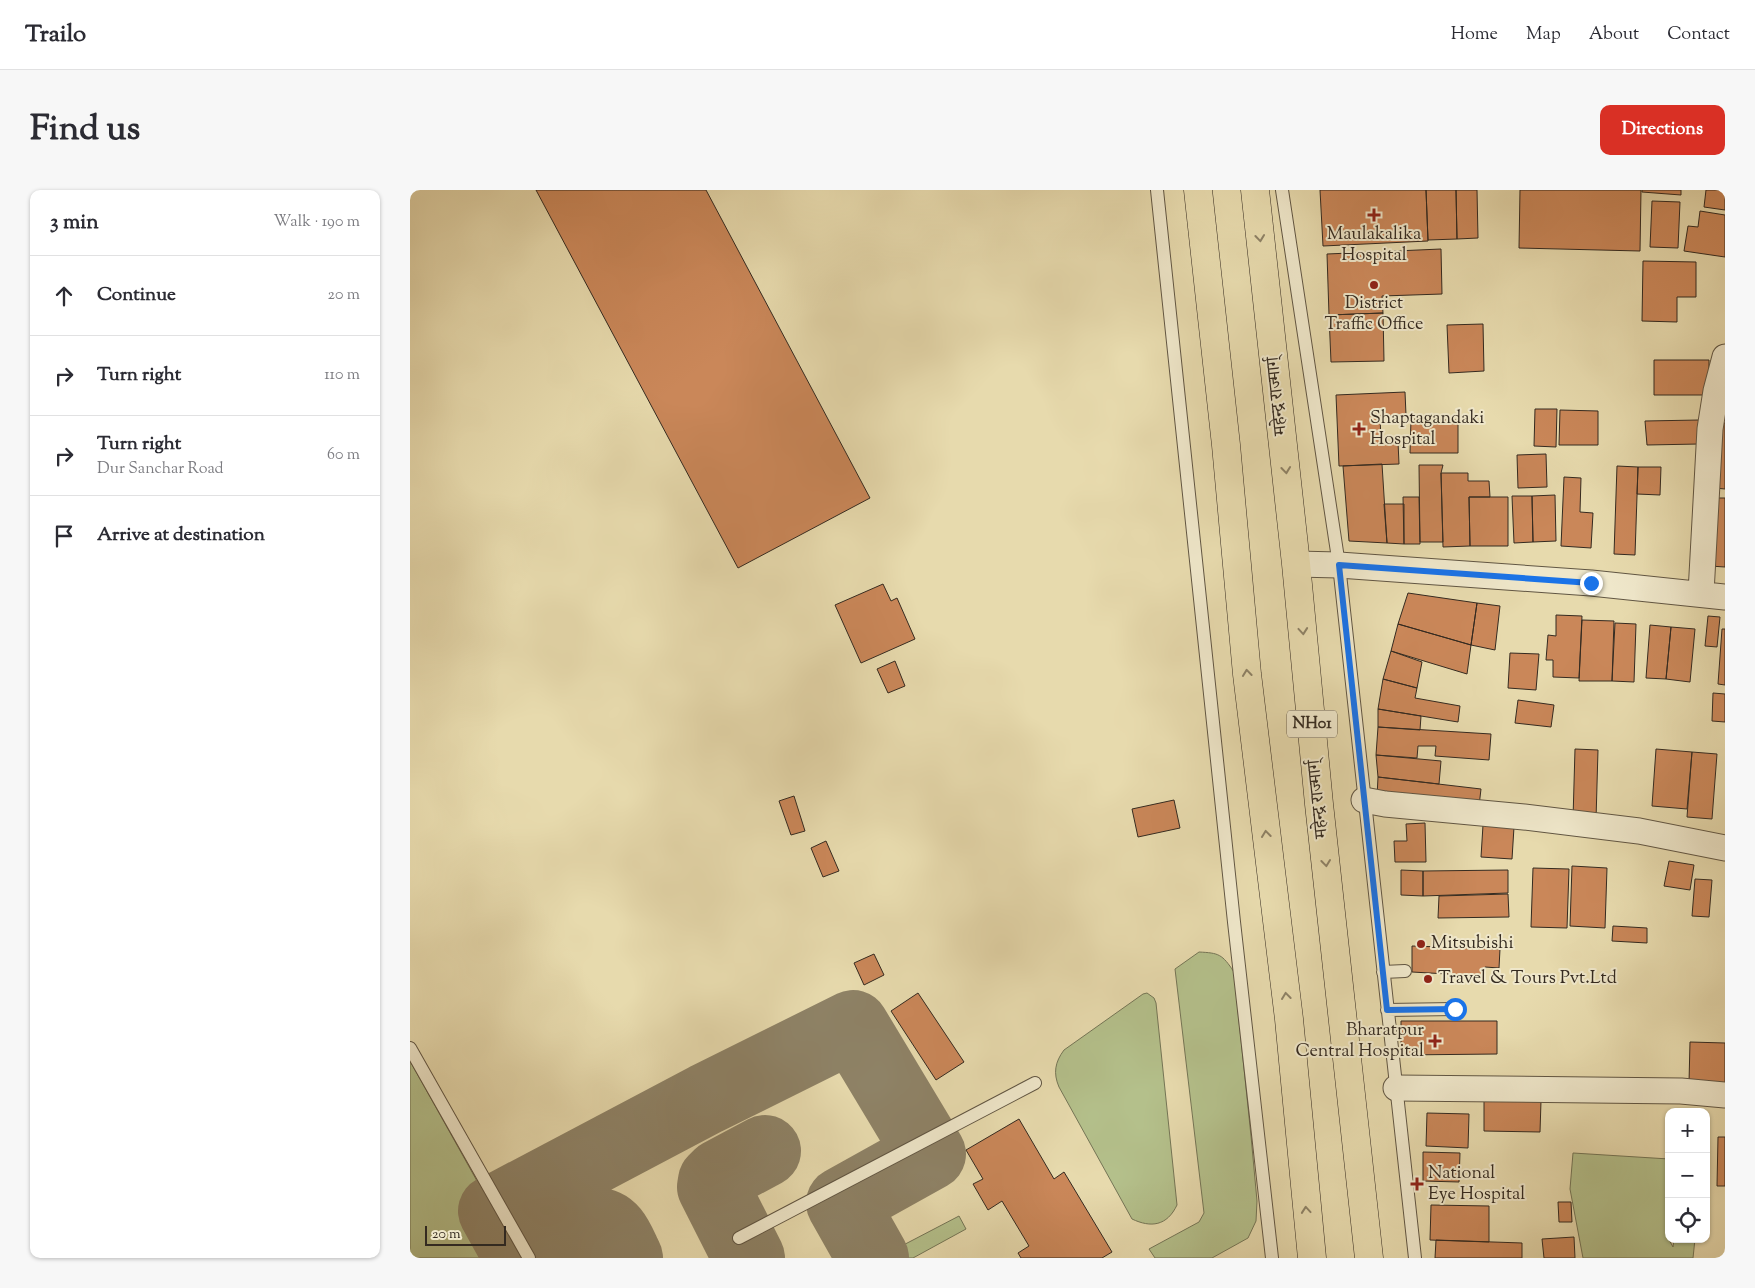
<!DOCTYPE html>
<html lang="en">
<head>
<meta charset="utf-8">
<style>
  body { margin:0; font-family:"Sorts Mill Goudy","Noto Serif Devanagari",serif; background:#f7f7f7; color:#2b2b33 }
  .controls { position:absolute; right:15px; bottom:15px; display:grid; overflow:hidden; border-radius:10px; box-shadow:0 1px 4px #0004 }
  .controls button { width:45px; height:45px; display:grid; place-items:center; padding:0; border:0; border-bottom:1px solid #e1e1e2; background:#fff; color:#2b2b33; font:25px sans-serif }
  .scale { position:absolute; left:15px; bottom:12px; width:81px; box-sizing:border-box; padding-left:5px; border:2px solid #342a20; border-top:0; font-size:14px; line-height:18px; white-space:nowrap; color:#342a20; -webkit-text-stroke:4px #efe7ca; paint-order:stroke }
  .stop { position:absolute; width:15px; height:15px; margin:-11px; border:4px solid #1a73e8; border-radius:50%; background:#fff }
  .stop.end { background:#1a73e8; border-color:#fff; box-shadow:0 1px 5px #0008 }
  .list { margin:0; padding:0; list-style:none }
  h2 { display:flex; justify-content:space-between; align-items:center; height:65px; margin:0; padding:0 20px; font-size:21px }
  h2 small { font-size:16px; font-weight:400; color:#7c7c81 }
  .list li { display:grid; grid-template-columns:32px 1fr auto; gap:15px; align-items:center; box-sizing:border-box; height:80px; padding:0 20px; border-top:1px solid #e1e1e2 }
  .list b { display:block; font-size:19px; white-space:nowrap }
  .list p { margin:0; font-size:16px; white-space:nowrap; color:#7c7c81 }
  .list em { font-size:16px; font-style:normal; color:#7c7c81 }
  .icon { flex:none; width:28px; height:28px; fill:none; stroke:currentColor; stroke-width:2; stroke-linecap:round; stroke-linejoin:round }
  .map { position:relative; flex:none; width:1315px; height:1068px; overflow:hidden; border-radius:10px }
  header { display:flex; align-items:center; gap:30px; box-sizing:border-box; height:70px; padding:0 25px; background:#fff; border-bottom:1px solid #e1e1e2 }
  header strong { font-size:24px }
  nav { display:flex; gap:28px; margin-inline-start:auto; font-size:18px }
  .intro { display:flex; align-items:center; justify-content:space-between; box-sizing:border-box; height:120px; padding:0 30px }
  h1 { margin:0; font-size:35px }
  .button { padding:12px 22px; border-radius:10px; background:#d93025; color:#fff; font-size:18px; font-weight:700 }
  main { display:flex; gap:30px; padding:0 30px }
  aside { flex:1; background:#fff; border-radius:10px; box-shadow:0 1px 4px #0004 }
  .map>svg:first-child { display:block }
</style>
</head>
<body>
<header>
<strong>Trailo</strong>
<nav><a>Home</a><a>Map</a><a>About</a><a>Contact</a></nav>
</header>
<div class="intro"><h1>Find us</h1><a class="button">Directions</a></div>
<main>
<aside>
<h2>3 min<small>Walk · 190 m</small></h2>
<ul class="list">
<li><svg class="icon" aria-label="ahead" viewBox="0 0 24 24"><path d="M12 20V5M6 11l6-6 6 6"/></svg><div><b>Continue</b></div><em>20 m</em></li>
<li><svg class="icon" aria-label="right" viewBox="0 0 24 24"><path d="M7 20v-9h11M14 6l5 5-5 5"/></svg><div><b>Turn right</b></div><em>110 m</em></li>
<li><svg class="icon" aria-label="right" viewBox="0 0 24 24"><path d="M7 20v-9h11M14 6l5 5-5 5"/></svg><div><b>Turn right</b><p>Dur Sanchar Road</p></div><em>60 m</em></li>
<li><svg class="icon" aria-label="arrive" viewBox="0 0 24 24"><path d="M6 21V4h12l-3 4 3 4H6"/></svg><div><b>Arrive at destination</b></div></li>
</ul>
</aside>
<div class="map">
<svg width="1315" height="1068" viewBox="0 0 1315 1068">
  <rect width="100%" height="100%" fill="#e7daad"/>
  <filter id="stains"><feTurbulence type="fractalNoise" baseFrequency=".004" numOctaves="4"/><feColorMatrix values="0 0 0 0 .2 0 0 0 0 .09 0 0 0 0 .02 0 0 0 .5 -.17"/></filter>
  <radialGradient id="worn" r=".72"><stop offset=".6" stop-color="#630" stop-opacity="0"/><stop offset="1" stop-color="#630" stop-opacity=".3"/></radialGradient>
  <path fill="#b4c08b" stroke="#747556" d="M789,762C809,763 812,764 824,782L841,946L847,1011L846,1031L838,1048L802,1068H745L739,1059L789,1032L794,1023L765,779Z
    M737,803L744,808L746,813L767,1015C757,1036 741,1038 722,1029L649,897C643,883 645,872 654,860L733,804Z
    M0,871L110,1068H0Z
    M1163,963L1259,969V1033L1256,1044L1263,1057L1264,1049H1285L1283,1068H1173L1160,999Z
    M519,975L529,991L461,1029L451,1013Z
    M549,1026L556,1039L503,1068H483L480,1062Z"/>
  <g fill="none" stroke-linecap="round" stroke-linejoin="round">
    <path stroke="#8e8266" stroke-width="72" d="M161,1049C169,1045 178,1037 186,1035C203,1030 211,1057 217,1068
      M110,1068L84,1021L296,909L443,836L520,964L432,1013L463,1068
      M339,1068L303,997L304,991L310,985L355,961"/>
  </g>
  <path fill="#ca8759" stroke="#342a20" d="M126,0H296L460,308L328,378Z
    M910,0H1016L1018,51L913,56Z
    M1016,0H1046L1047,49L1018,50Z
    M1046,0H1067L1068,48L1047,49Z
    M1110,0H1231L1230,61L1109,58Z
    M1232,0H1271V5L1232,2Z
    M1296,0H1315V20L1294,17Z
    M1242,11L1270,12L1268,58L1240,57Z
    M1290,21L1315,25V67L1274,61L1278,36L1288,37Z
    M1031,59L1032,104L972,106L973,123L919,125L917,64Z
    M1233,71L1286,72V107H1267V132L1232,131Z
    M973,123L974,171L921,172L919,125Z
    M1073,134L1074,181L1039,183L1037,135Z
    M1244,170H1299V205H1244Z
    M995,202L996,225L970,226L971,253L988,252L989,274L929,276L926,205Z
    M1125,219H1147L1146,257L1124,256Z
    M1150,220L1188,221V255H1149Z
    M1001,229L1048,230V263H1000Z
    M1289,230V254L1237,255L1235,231Z
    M1311,233H1315V299L1305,298Z
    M1136,264L1137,297L1108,298L1107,265Z
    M972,274L977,353L939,351L933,276Z
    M1009,275H1033L1031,283L1033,352H1010Z
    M1207,276L1228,277L1225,365L1204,364Z
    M1228,277H1251L1250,305L1227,304Z
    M1031,283H1058V291H1079L1080,307H1059L1060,356L1033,357Z
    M1154,287L1171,288L1170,322L1183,323L1181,358L1151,356Z
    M1145,305L1146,351L1123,352L1122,306Z
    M1102,306H1122L1123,352L1104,353Z
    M993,307H1009L1010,354H994Z
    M1059,307H1098V356H1060Z
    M1306,308H1315V377L1300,376Z
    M974,314H994V354L977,353Z
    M473,394L481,411L487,408L505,449L451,473L425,415Z
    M998,403L1067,413L1061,455L988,434Z
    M1067,413L1090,416L1085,460L1061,455Z
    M1146,425L1172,426L1169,488L1143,487V470H1136L1138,445L1146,446Z
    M1298,426L1310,427L1307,457L1295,456Z
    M1172,430L1204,431L1202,491H1169Z
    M1205,433L1226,434L1224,492L1202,491Z
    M988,434L1061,455L1057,484L981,461Z
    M1240,435L1261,437L1256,489L1236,488Z
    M1261,437L1285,439L1280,492L1256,489Z
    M1312,439H1315V495L1308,494Z
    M981,461L1012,472L1007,498L973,489Z
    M1100,463L1129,464L1126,500L1098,498Z
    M485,471L495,496L478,503L467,479Z
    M973,489L1007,498L1005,508L1050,516L1048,532L968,519Z
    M1303,503L1315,504V532L1302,531Z
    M1108,510L1144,515L1141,537L1105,533Z
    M968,519L1011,526L1010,540L968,537Z
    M968,537L1081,544L1079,570L1025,566L1026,556H1008L1007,568L966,565Z
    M1165,559L1188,560L1186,630L1163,629Z
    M1246,559L1282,562L1277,619L1242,616Z
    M1282,562L1307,564L1302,629L1277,627Z
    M966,565L1031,571L1029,594L968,587Z
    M968,587L1071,599L1069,616L967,607Z
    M384,606L395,641L381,645L369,611Z
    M764,610L770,638L728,647L722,619Z
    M1015,633L1016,672H985L984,651H997L996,634Z
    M1073,635L1104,637L1102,669L1071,667Z
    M416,651L429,681L413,687L401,658Z
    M1259,671L1284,675L1280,700L1254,696Z
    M1162,676L1197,678L1195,738L1160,736Z
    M1123,678L1159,679L1157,738L1121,737Z
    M991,680L1013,681V706L991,705Z
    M1098,680V703L1013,706V681Z
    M1285,689L1302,690L1299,727L1282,726Z
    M1098,704L1099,727L1028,728L1029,706Z
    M1203,736L1237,738V753L1202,751Z
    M1002,756L1090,759L1089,778L1075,777L1073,786L1002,782Z
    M464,764L474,785L454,795L444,773Z
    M508,803L554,872L526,890L481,821Z
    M991,831H1087V864L991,865Z
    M1280,852L1315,853V894L1279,893Z
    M1074,910L1131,911L1130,942L1074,941Z
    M1017,923L1059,924L1058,958L1016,956Z
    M609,929L644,989L654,982L702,1062L692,1068H611L608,1063L619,1056L592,1011L578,1020L563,994L573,989L556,960Z
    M1308,947H1315V996H1307Z
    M1013,962L1050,963L1049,992L1013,991Z
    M1148,1012H1161L1162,1032H1149Z
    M1021,1015L1079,1016V1052L1020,1050Z
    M1164,1047L1165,1068H1134L1132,1049Z
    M1026,1050L1112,1053V1068H1025Z"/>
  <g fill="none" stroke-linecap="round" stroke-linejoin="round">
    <defs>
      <path id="service" d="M747,0L824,732L862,1068
        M872,0L929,375L1005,1068
        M973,782L995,781
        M977,820L1045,819
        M0,858L119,1068
        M329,1048L625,893"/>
      <path id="minor" d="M886,374L929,375L1181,393L1315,407
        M1291,403L1300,239L1306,201L1315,167
        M954,610L975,614L1114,627L1229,641L1315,658
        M986,898L1271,901L1315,905"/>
      <path id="trunk" d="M788,0L816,255L837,484L879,829L902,1068
        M845,0L886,374L909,614L959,1068"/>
    </defs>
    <use href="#service" stroke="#615643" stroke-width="14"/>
    <use href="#minor" stroke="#615643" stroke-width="27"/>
    <use href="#trunk" stroke="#342a20" stroke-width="29"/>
    <use href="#service" stroke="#efe7ca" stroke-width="12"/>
    <use href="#minor" stroke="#efe7ca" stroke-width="25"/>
    <use href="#trunk" stroke="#e7daad" stroke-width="28"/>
  </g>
  <defs><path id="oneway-chevron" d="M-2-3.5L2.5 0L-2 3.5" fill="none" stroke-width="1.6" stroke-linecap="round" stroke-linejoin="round" transform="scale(1.25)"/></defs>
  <g stroke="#8e8266">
    <use href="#oneway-chevron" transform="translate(850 48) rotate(84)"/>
    <use href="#oneway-chevron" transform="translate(876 280) rotate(84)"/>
    <use href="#oneway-chevron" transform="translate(893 441) rotate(85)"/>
    <use href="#oneway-chevron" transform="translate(837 483) rotate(-96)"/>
    <use href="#oneway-chevron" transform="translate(856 644) rotate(-97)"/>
    <use href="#oneway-chevron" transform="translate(916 673) rotate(83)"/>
    <use href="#oneway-chevron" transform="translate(876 806) rotate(-97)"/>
    <use href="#oneway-chevron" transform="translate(896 1020) rotate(-95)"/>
  </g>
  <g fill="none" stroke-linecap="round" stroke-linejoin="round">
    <path stroke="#1a73e8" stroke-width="6" d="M1045,819L977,820L929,375L1181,393"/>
  </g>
  <g fill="#8f2418" stroke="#efe7ca" stroke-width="2">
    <path d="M961.5 17.5h5v5h5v5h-5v5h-5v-5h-5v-5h5z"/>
    <circle cx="964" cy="95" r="5"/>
    <path d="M946.5 231.5h5v5h5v5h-5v5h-5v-5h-5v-5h5z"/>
    <circle cx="1011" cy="754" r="5"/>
    <circle cx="1018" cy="789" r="5"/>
    <path d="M1022.5 843.5h5v5h5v5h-5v5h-5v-5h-5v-5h5z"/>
    <path d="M1004.5 986.5h5v5h5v5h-5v5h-5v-5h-5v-5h5z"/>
  </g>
  <g text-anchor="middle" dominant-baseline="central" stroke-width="4" stroke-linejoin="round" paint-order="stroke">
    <rect fill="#efe7ca" stroke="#6c6353" stroke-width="1" x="877" y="520.5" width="50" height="27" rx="4"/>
    <g font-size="16" font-weight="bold" fill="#342a20">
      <text x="902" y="534">NH01</text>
    </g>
    <g font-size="18" fill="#342a20" stroke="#efe7ca" text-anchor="start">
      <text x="964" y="45" text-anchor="middle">Maulakalika<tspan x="964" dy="21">Hospital</tspan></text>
      <text x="964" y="114" text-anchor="middle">District<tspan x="964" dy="21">Traffic Office</tspan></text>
      <text x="960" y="229">Shaptagandaki<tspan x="960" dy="21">Hospital</tspan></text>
      <text x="1021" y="754">Mitsubishi</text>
      <text x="1028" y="789">Travel &amp; Tours Pvt.Ltd</text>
      <text x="1014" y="841" text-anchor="end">Bharatpur<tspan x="1014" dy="21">Central Hospital</tspan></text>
      <text x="1018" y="984">National<tspan x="1018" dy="21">Eye Hospital</tspan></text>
    </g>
    <g font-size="18" fill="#342a20" stroke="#efe7ca">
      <text transform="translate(868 206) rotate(-96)">महेन्द्र राज्मार्ग्</text>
      <text transform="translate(909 609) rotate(-96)">महेन्द्र राज्मार्ग्</text>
    </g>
  </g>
  <rect width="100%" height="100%" filter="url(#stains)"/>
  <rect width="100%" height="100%" fill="url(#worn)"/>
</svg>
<div class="controls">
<button>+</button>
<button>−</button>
<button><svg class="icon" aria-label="locate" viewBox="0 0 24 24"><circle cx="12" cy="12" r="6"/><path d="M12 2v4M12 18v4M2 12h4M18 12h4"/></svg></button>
</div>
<div class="scale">20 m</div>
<div class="stop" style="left:1045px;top:819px"></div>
<div class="stop end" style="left:1181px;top:393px"></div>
</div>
</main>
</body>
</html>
